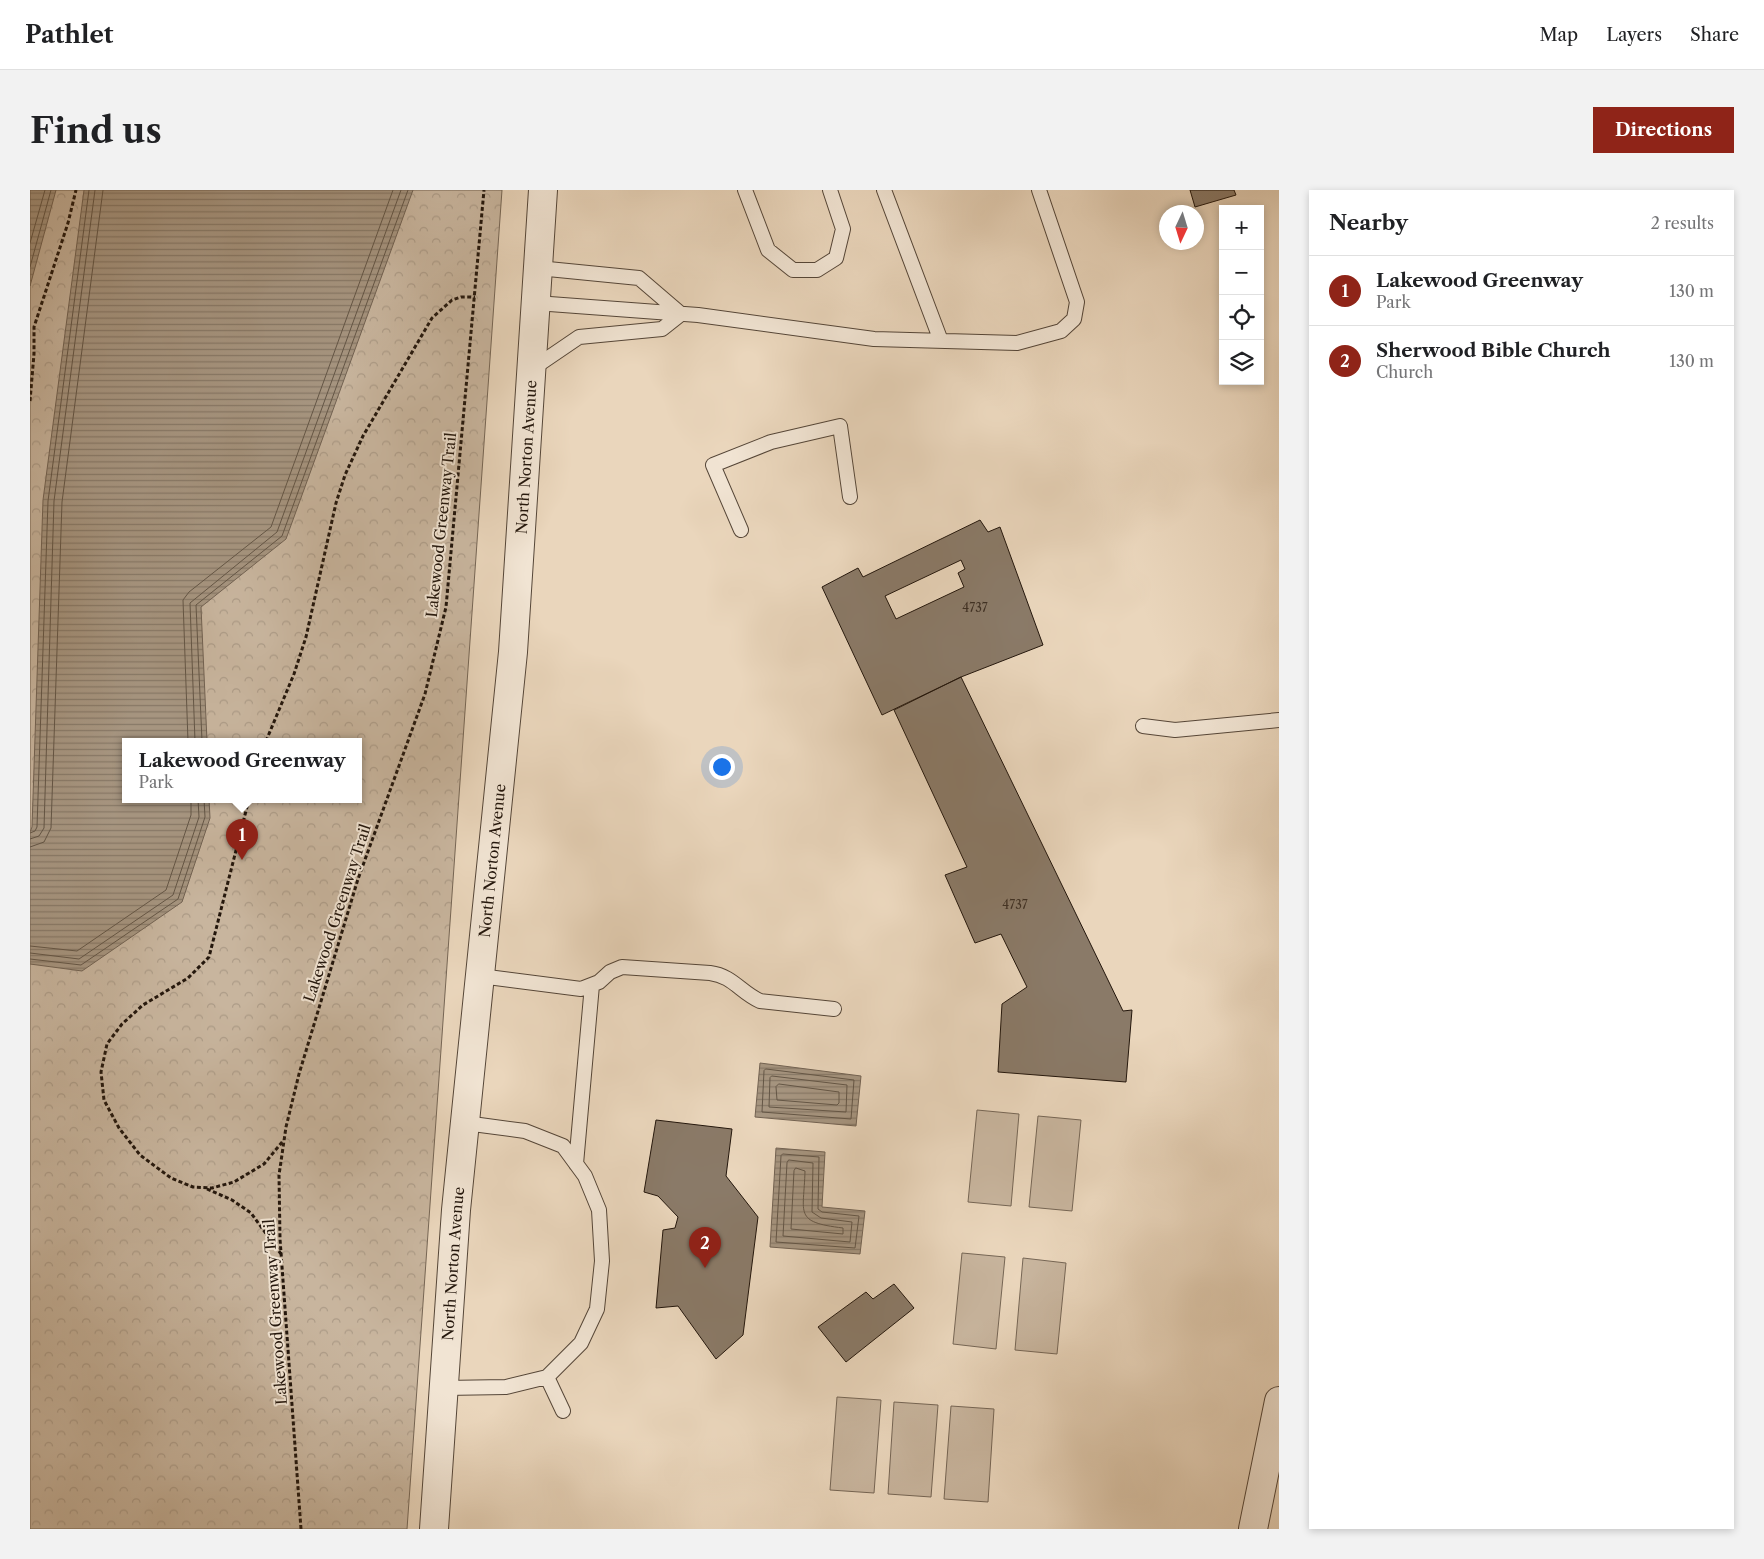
<!DOCTYPE html>
<html lang="en">
<head>
<meta charset="utf-8">
<style>
  body { margin:0; font-family:"Libre Caslon Text",serif; background:#f2f2f2; color:#202124 }
  .controls { position:absolute; right:15px; top:15px; display:grid; overflow:hidden; border-radius:0px; box-shadow:0 2px 8px #0003 }
  .controls button { width:45px; height:45px; display:grid; place-items:center; padding:0; border:0; border-bottom:1px solid #e0e0e0; background:#fff; color:#202124; font:25px sans-serif }
  .compass { position:absolute; left:1129px; top:15px; width:45px; height:45px; border-radius:50%; background:#fff; box-shadow:0 2px 8px #0003; rotate:184deg }
  .you { position:absolute; left:691px; top:576px; width:18px; height:18px; margin:-12px; border:4px solid #fff; border-radius:50%; background:#1a73e8; box-shadow:0 0 0 8px #1a73e833 }
  .badge { display:grid; place-items:center; width:32px; height:32px; border-radius:50%; background:#8f2418; color:#fff; font-size:16px; font-weight:700 }
  .pin { position:absolute; translate:-50% -41px; filter:drop-shadow(0 1px 2px #0008) }
  .pin::after { content:''; position:absolute; top:26px; width:18px; height:15px; background:inherit; clip-path:polygon(0 0,100% 0,50% 100%) }
  .popup { position:absolute; left:92px; top:548px; width:240px; height:65px; box-sizing:border-box; display:grid; place-content:center; border-radius:0px; background:#fff; filter:drop-shadow(0 1px 4px #0005); font-size:16px; white-space:nowrap; color:#757577 }
  .popup b { font-size:19px; color:#202124 }
  .popup::after { content:''; position:absolute; left:50%; top:100%; margin-left:-10px; border:10px solid transparent; border-top-color:#fff }
  .list { margin:0; padding:0; list-style:none }
  h2 { display:flex; justify-content:space-between; align-items:center; height:65px; margin:0; padding:0 20px; font-size:21px }
  h2 small { font-size:16px; font-weight:400; color:#757577 }
  .list li { display:grid; grid-template-columns:32px 1fr auto; gap:15px; align-items:center; box-sizing:border-box; height:70px; padding:0 20px; border-top:1px solid #e0e0e0 }
  .list b { display:block; font-size:19px; white-space:nowrap }
  .list p { margin:0; font-size:16px; white-space:nowrap; color:#757577 }
  .list em { font-size:16px; font-style:normal; color:#757577 }
  .icon { flex:none; width:28px; height:28px; fill:none; stroke:currentColor; stroke-width:2; stroke-linecap:round; stroke-linejoin:round }
  .map { position:relative; flex:none; width:1249px; height:1339px; overflow:hidden; border-radius:0px }
  header { display:flex; align-items:center; gap:30px; box-sizing:border-box; height:70px; padding:0 25px; background:#fff; border-bottom:1px solid #e0e0e0 }
  header strong { font-size:24px }
  nav { display:flex; gap:28px; margin-inline-start:auto; font-size:18px }
  .intro { display:flex; align-items:center; justify-content:space-between; box-sizing:border-box; height:120px; padding:0 30px }
  h1 { margin:0; font-size:35px }
  .button { padding:12px 22px; border-radius:0px; background:#8f2418; color:#fff; font-size:18px; font-weight:700 }
  main { display:flex; gap:30px; padding:0 30px }
  aside { flex:1; background:#fff; border-radius:0px; box-shadow:0 2px 8px #0003 }
  .map>svg:first-child { display:block }
</style>
</head>
<body>
<header>
<strong>Pathlet</strong>
<nav><a>Map</a><a>Layers</a><a>Share</a></nav>
</header>
<div class="intro"><h1>Find us</h1><a class="button">Directions</a></div>
<main>
<div class="map">
<svg width="1249" height="1339" viewBox="0 0 1249 1339">
  <defs>
    <pattern id="park-crowns" width="20" height="18" patternUnits="userSpaceOnUse" patternTransform="scale(1.25)"><rect width="20" height="18" fill="#c8b59e"/><path d="M2 6a3 3 0 1 1 6 0M12 15a3 3 0 1 1 6 0" fill="none" stroke="#ac9b87"/></pattern>
    <pattern id="water-rules" width="6" height="5" patternUnits="userSpaceOnUse" patternTransform="scale(1.25)"><rect width="6" height="5" fill="#a69580"/><path d="M0 2.5h6" fill="none" stroke="#877967"/></pattern>
  </defs>
  <rect width="100%" height="100%" fill="#ead6bc"/>
  <filter id="stains"><feTurbulence type="fractalNoise" baseFrequency=".004" numOctaves="4"/><feColorMatrix values="0 0 0 0 .2 0 0 0 0 .09 0 0 0 0 .02 0 0 0 .5 -.17"/></filter>
  <radialGradient id="worn" r=".72"><stop offset=".6" stop-color="#630" stop-opacity="0"/><stop offset="1" stop-color="#630" stop-opacity=".3"/></radialGradient>
  <path fill="url(#park-crowns)" stroke="#766655" fill-rule="evenodd" d="M0,0H472L377,1339H0ZM96,551H328V609H96Z"/>
  <path fill="#c8b59e" stroke="#766655" d="M947,920L989,924L981,1016L938,1012Z
    M1008,926L1051,930L1042,1021L999,1017Z
    M932,1063L975,1067L966,1159L923,1154Z
    M993,1068L1036,1073L1027,1164L985,1160Z
    M807,1207L851,1210L844,1303L800,1300Z
    M864,1212L908,1215L901,1307L858,1304Z
    M921,1216L964,1219L958,1312L914,1309Z"/>
  <path fill="url(#water-rules)" stroke="#726252" d="M0,0H26L0,96Z
    M54,0H383L256,349L171,417L177,551H96V609H179L180,628L152,712L52,781L0,774V642L2,637L13,310Z
    M730,873L831,886L826,936L725,927Z
    M746,958L795,962L792,1017L835,1021L830,1064L740,1057Z"/>
  <g fill="none" stroke-linecap="round" stroke-linejoin="round">
    <path stroke="#645646" stroke-width="1" d="M0,53L15,0
      M0,77L21,0
      M158,551L153,410L159,402L241,337L363,0
      M165,551L160,413L247,342L371,0
      M172,551L166,415L252,346L378,0
      M0,643L5,641L7,637L18,311L59,0
      M0,649L9,646L14,638L24,311L65,0
      M0,657L14,652L21,638L32,312L73,0
      M0,756L47,761L136,700L161,625V609
      M0,763L49,769L143,705L169,627L168,609
      M0,769L51,775L148,709L175,627L174,609
      M736,879L824,890L821,929L732,922L734,881Z
      M742,886L817,895L816,922L739,917L740,888Z
      M749,894L809,902V913L807,915L747,910L746,897Z
      M753,964L789,967L788,1019L792,1022L829,1026L825,1058L746,1052L751,966Z
      M759,970L783,973L782,1022L791,1028L822,1032L820,1052L753,1046L757,973Z
      M766,978L775,981C774,1024 763,1032 813,1038V1044L761,1039L764,981Z"/>
  </g>
  <path fill="#8a7a68" stroke="#23160c" fill-rule="evenodd" d="M1160,0H1204L1206,5L1165,17Z
    M950,330L958,342L970,337L1013,455L931,487L852,525L792,397L828,378L833,387ZM931,370L935,379L928,383L934,397L866,429L855,406Z
    M931,487L1093,821L1102,820L1096,892L968,882L972,814L997,797L971,744L945,753L915,685L937,677L864,520Z
    M626,930L702,939L696,986L728,1027L713,1145L686,1169L648,1116L626,1118L633,1040L645,1038L648,1027L628,1006L614,1002Z
    M864,1094L884,1118L816,1172L788,1137L836,1102L843,1109Z"/>
  <g fill="none" stroke-linecap="round" stroke-linejoin="round">
    <defs>
      <path id="lane" d="M715,0L738,60L763,80H787L806,68L813,39L800,0
        M854,0L911,151
        M508,78L609,88L651,124
        M506,113L668,125L844,149L987,153L1031,141L1044,129L1047,112L1009,0
        M502,179L549,147L632,139L651,124
        M711,340L683,275L741,252L810,236L820,307
        M1113,536L1145,540L1249,530
        M450,786L551,799L569,792L580,782L592,777L680,783C703,786 710,802 730,811L804,819
        M546,974L562,795
        M517,1187L533,1221
        M414,1198L476,1197L517,1187L551,1153L567,1119L572,1071L569,1020L555,986L533,956L495,941L435,933"/>
      <g id="street">
        <path id="s1" d="M404,1339L426,1020L483,462L513,0"/>
        <path d="M1223,1339L1249,1211"/>
      </g>
    </defs>
    <use href="#lane" stroke="#554638" stroke-width="16"/>
    <use href="#street" stroke="#554638" stroke-width="30"/>
    <path stroke="#23160c" stroke-width="3" stroke-dasharray="4 2.5" stroke-linecap="butt" d="M0,211L4,164V137L38,33L46,0
      M236,551L264,484L276,447L306,313L315,285L333,246L402,128L422,110L431,107H445
      M219,609L179,767L158,788L113,815L92,834L77,854L71,882L74,910L89,938L110,965L141,988L163,997L182,998L204,992L234,974L253,951
      M177,999L202,1010L221,1023L251,1064
      M271,1339L250,1049L249,985L256,937L269,884L328,689L395,504L416,417L454,0"/>
    <use href="#lane" stroke="#f1e4d3" stroke-width="14"/>
    <use href="#street" stroke="#f1e4d3" stroke-width="28"/>
  </g>
  <g text-anchor="middle" dominant-baseline="central" stroke-width="4" stroke-linejoin="round" paint-order="stroke">
    <g font-size="12" fill="#3d2f23">
      <text x="945" y="417">4737</text>
      <text x="985" y="714">4737</text>
    </g>
    <g font-size="15" fill="#23160c" stroke="#f1e4d3">
      <text stroke="none"><textPath href="#s1" startOffset="1076">North Norton Avenue</textPath></text>
      <text transform="translate(411 335) rotate(-84)">Lakewood Greenway Trail</text>
      <text stroke="none"><textPath href="#s1" startOffset="671">North Norton Avenue</textPath></text>
      <text transform="translate(307 723) rotate(-72)">Lakewood Greenway Trail</text>
      <text stroke="none"><textPath href="#s1" startOffset="266">North Norton Avenue</textPath></text>
      <text transform="translate(245 1122) rotate(-94)">Lakewood Greenway Trail</text>
    </g>
  </g>
  <rect width="100%" height="100%" filter="url(#stains)"/>
  <rect width="100%" height="100%" fill="url(#worn)"/>
</svg>
<div class="controls">
<button>+</button>
<button>−</button>
<button><svg class="icon" aria-label="locate" viewBox="0 0 24 24"><circle cx="12" cy="12" r="6"/><path d="M12 2v4M12 18v4M2 12h4M18 12h4"/></svg></button>
<button><svg class="icon" aria-label="layers" viewBox="0 0 24 24"><path d="M12 4l9 5-9 5-9-5zM3 14l9 5 9-5"/></svg></button>
</div>
<svg class="compass" viewBox="-18 -18 36 36"><path d="M0-13l5 13h-10z" fill="#e53935"/><path d="M0 13l5-13h-10z" fill="#757577"/></svg>
<div class="you"></div>
<div class="pin badge" style="left:212px;top:670px">1</div>
<div class="popup"><b>Lakewood Greenway</b>Park</div>
<div class="pin badge" style="left:675px;top:1078px">2</div>
</div>
<aside>
<h2>Nearby<small>2 results</small></h2>
<ul class="list">
<li><span class="badge">1</span><div><b>Lakewood Greenway</b><p>Park</p></div><em>130 m</em></li>
<li><span class="badge">2</span><div><b>Sherwood Bible Church</b><p>Church</p></div><em>130 m</em></li>
</ul>
</aside>
</main>
</body>
</html>
